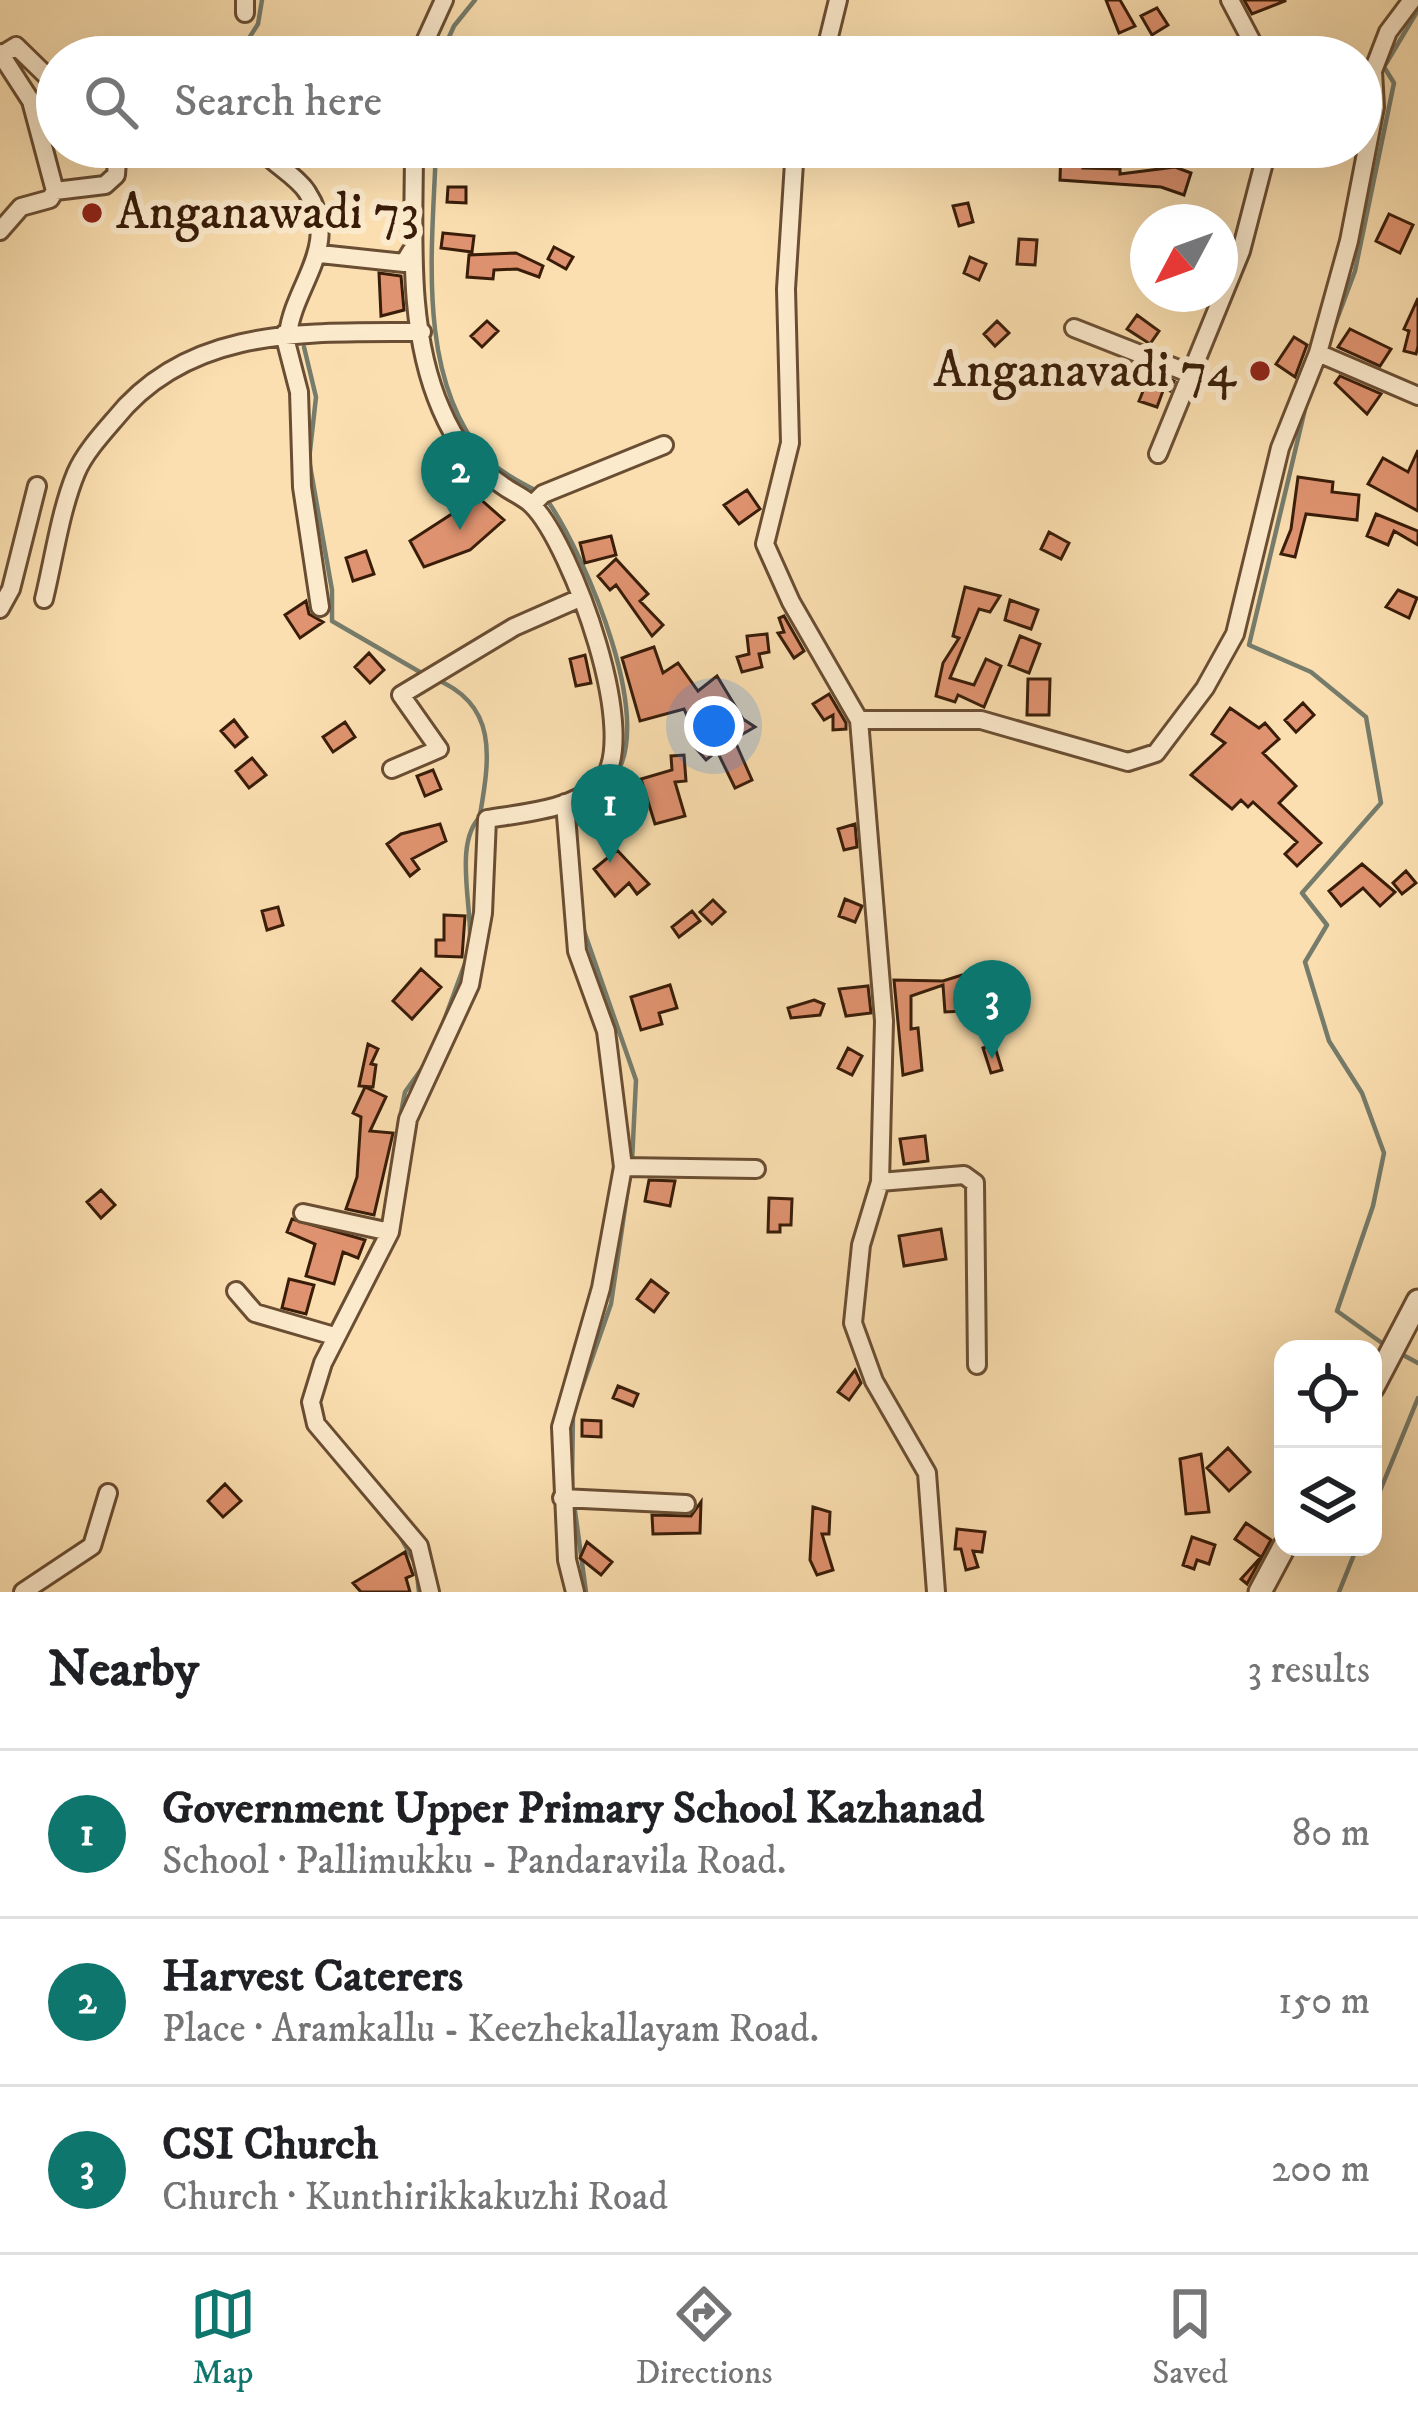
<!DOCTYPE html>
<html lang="en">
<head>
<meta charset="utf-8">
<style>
  body { margin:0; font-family:"IM FELL DW Pica",serif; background:#f2f2f2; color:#202124 }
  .controls { position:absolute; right:36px; bottom:36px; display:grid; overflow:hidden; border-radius:24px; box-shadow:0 12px 48px #0002 }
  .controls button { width:108px; height:108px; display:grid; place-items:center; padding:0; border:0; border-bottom:3px solid #e0e0e0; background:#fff; color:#202124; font:60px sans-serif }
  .compass { position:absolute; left:1130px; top:204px; width:108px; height:108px; border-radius:50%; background:#fff; box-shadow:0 12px 48px #0002; rotate:229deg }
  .you { position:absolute; left:714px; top:726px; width:42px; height:42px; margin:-30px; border:9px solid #fff; border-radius:50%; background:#1a73e8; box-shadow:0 0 0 18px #1a73e833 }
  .badge { display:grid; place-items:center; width:78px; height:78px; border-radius:50%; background:#0f766e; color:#fff; font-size:39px; font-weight:700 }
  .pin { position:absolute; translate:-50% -99px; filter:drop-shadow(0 3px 6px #0008) }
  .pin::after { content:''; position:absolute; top:63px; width:42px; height:36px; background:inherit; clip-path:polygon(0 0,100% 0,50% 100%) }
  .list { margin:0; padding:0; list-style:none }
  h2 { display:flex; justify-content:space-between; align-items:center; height:156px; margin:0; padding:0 48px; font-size:51px }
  h2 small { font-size:39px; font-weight:400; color:#757577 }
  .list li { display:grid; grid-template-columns:78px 1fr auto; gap:36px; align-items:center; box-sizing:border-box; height:168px; padding:0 48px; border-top:3px solid #e0e0e0 }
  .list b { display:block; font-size:45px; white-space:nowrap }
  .list p { margin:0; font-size:39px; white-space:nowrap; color:#757577 }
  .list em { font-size:39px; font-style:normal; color:#757577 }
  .icon { flex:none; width:66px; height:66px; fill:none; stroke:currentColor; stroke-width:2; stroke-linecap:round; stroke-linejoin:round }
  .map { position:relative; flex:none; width:1418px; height:1592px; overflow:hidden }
  .search { position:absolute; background:#fff; box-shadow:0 12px 48px #0002; left:36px; right:36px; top:36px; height:132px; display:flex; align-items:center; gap:30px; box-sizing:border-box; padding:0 42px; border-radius:66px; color:#757577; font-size:45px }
  .sheet { height:660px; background:#fff }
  nav { display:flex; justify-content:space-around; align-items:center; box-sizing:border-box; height:168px; border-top:3px solid #e0e0e0; background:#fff; font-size:33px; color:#757577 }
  nav a { display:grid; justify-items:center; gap:6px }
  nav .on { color:#0f766e }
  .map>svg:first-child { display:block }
</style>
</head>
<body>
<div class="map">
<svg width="1418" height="1592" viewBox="0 0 1418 1592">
  <rect width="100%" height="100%" fill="#fbdfb0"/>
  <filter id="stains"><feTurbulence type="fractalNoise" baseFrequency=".00167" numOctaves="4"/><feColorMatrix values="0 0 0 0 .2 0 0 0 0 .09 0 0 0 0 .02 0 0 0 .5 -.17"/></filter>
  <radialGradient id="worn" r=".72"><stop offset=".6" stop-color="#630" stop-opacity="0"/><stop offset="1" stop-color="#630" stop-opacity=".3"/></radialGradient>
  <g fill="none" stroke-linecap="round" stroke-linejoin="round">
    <path stroke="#767c6c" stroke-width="4.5" d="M237,57L258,24L262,0
      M440,57L454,26L475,0
      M436,147C433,245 415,374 484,456C496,469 523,484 539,492
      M312,287L324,259
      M1330,338L1355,271L1394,83L1384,67L1418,10
      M304,347L316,397L309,460L332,590V621L425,675
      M1306,405L1249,645L1311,672L1366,717L1381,803L1302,893L1327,925L1305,962L1329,1041L1362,1093L1384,1153L1373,1206L1337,1311L1382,1343
      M547,500C583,551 664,733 608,784
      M435,679C498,704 490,757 480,815
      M575,836L576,806
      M584,931L636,1080L632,1162
      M470,941C472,905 453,840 482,815
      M438,1037L467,958
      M399,1123L405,1092L425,1064
      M330,1330L379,1234
      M1405,1356L1418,1363
      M303,1403L309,1426
      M572,1484L573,1413L611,1304L630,1174
      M1373,1508L1418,1398
      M575,1511L586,1592
      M397,1531L416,1565L419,1592
      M1339,1592L1357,1547"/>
  </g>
  <path fill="#e09370" stroke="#391d09" stroke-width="3" d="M1106,0H1120L1135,26L1119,33Z
    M1244,0H1285V1L1252,14Z
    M1157,8L1168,25L1152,35L1141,16Z
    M1061,147H1084L1083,168L1120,169V174L1175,167L1191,173L1184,195L1161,187L1060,180Z
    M448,187H466V203L447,202Z
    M95,202L103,218L90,225L82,208Z
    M968,203L973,222L959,226L953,206Z
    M1389,214L1413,225L1400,253L1376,241Z
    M443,233L474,236L472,252L441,248Z
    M1019,239L1037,240L1035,265L1017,264Z
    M554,247L573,257L566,269L548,259Z
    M516,253L543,266L539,277L517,269L494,270L493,279L467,277L469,255Z
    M970,257L986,264L979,280L964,273Z
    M379,273L401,276L404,310L381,316Z
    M1418,298V346L1416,354L1404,351L1409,331L1404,329Z
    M1137,315L1159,331L1150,344L1127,329Z
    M487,321L498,331L482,347L471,336Z
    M997,321L1009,333L995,346L984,334Z
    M1350,329L1391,349L1380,366L1338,347Z
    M1294,337L1307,345L1295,377L1276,364Z
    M1129,363L1174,381L1170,391L1164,388L1157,407L1139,401L1148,379L1125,376Z
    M1101,364L1122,373L1116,387L1096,379Z
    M1340,376L1381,394L1367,414L1335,383Z
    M1418,450V511L1368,484L1383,458L1408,472Z
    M1298,477L1333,482L1332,492L1359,495L1357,520L1306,514L1295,557L1281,554L1291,529Z
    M747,490L760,509L739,524L724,505Z
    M478,497L504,520L470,550L424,567L410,541Z
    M1376,514L1418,531V545L1394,531L1388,545L1367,536Z
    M1049,532L1069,543L1061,559L1041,549Z
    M611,536L616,555L585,563L580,543Z
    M366,551L374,574L353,581L346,558Z
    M616,559L648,594L640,601L663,625L652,636L616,585L610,590L598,576Z
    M965,587L1000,596L990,612L979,609L950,678L974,685L986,659L1001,666L984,707L958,695L955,702L936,696L943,663L959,638L953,636Z
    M1398,590L1417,598L1409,618L1386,607Z
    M1010,600L1038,610L1031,629L1005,620Z
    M306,601L309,614L323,622L300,638L285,615Z
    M784,616L804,651L794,658L778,633L784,632L779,618Z
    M767,634L769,652L759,654L762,667L742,672L737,657L749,654L747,636Z
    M1020,636L1040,644L1029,673L1009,665Z
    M654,647L663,673L678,663L698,691L717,676L743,719L755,727L734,739L752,780L735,788L717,751L706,760L694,746L699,743L684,709L640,721L622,658Z
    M369,653L384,670L370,683L355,667Z
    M585,655L591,683L576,686L570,659Z
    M1028,679H1050L1049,715H1027Z
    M829,694L846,723V729L833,730V715L824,720L813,704Z
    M1303,703L1314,715L1296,732L1285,720Z
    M1230,708L1259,728L1265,723L1279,739L1263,753L1296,786L1279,803L1321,843L1297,866L1285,854L1297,842L1253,802L1248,807L1241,800L1232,809L1191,775L1225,743L1212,734Z
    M234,720L247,737L235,747L221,731Z
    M345,722L355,737L333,752L323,737Z
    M684,755L686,781L675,782L685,816L655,824L641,779L672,770L671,756Z
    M252,758L266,775L249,788L236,771Z
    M433,770L441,789L425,796L417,776Z
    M440,824L446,841L412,859L419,869L410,876L387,844L401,834Z
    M855,824L857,847L844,850L838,829Z
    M617,850L649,884L637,894L629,883L615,896L594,869Z
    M1362,864L1395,892L1380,906L1363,888L1341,906L1329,891Z
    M1406,871L1416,883L1402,894L1393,883Z
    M845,899L862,906L855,922L839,916Z
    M713,900L725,912L712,924L700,912Z
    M278,907L283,925L267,930L262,911Z
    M692,911L700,921L679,937L672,927Z
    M444,915L465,916L462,957L436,956V940H444Z
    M421,969L441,987L412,1019L393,1001Z
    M962,975H978L982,1010L945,1012L943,985L911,996V1029L918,1028L922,1070L903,1075L894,980L943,981Z
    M670,985L677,1008L659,1013L662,1024L641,1030L631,997Z
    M868,986L871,1013L846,1016L839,989Z
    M814,1000L824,1004L820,1015L791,1018L788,1008Z
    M368,1044L378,1049L371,1064L376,1065L373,1087L359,1086Z
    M994,1044L1002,1070L991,1073L983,1048Z
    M848,1048L862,1056L852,1075L838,1068Z
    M365,1087L386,1097L370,1131L393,1133L374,1215L346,1209L357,1177L361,1117L353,1113Z
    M925,1136L928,1161L904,1164L900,1139Z
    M649,1180L675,1181L670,1206L645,1201Z
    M101,1190L115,1205L101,1218L87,1202Z
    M769,1198L792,1199L791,1225H780V1232H768Z
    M292,1219L365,1240L358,1258L343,1252L334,1284L306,1276L315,1244L287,1232Z
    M941,1229L946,1259L904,1266L899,1236Z
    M289,1279L314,1285L306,1314L282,1308Z
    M651,1280L668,1293L654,1312L637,1299Z
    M855,1370L861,1383L849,1400L838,1392Z
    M618,1386L638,1394L633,1406L613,1398Z
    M582,1420L601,1421V1437L582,1436Z
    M1228,1448L1250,1472L1229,1491L1207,1468Z
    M1201,1454L1209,1512L1186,1514L1180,1459Z
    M225,1484L241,1501L223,1517L208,1501Z
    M701,1502L700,1533L653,1534L652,1515L691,1516Z
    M813,1507L830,1512L829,1534H822L833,1570L817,1575L810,1560Z
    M1246,1523L1271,1540L1247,1584L1241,1579L1261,1557L1235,1539Z
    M957,1529L985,1532L982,1552L973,1551L978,1567L966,1570L961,1549H955Z
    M1192,1537L1215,1545L1209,1564L1197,1560L1194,1569L1183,1565Z
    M587,1542L612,1562L601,1575L580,1558Z
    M405,1552L413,1575L406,1578L410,1592H361L353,1583Z"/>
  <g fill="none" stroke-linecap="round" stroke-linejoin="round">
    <defs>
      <path id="minor" d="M245,0V13
        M1230,0L1260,57
        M0,53L31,101L55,191L50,199L21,207L0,231
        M0,56L16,46L57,86
        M418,57L444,0
        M824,57L838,0
        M259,147C272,164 296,175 307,192C342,245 294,284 288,334
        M414,147C414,232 406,329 441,409C455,442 472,465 502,485C511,492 524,497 532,505C571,543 645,744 599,784C571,810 523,813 487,819L483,913L470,985L408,1119L390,1232L323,1363L311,1402L316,1424L419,1546L430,1592
        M795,147L786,289L790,443L765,544L791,602L859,720L884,1021L880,1182L861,1245L853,1323L874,1381L927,1473L936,1592
        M55,191L105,185L116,175L118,147
        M320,254L404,263L413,248
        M1074,328L1191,374
        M284,334L299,392L302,487L320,607
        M1318,353L1418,396
        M1158,454L1241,251L1268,147
        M532,505L543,494L664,445
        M44,599C54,558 60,512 76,473C84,454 101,435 114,420C190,324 310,333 422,332
        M0,609L11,589L37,486
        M859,720H981L1128,762L1156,753L1205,688L1235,634L1280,448L1318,353L1349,241L1375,107L1373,71L1388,32L1412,0
        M392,769L439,749L401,695L514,627L580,598
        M565,803L577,951L606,1031L623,1167L601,1288L561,1427L567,1560L575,1592
        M623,1167L756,1169
        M880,1182L964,1175L975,1183L977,1365
        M303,1213L390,1232
        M236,1291L255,1313L334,1336
        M562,1498L686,1504
        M23,1592L92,1546L108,1493"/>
      <path id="tertiary" d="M1373,1387L1418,1301
        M1260,1592L1284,1547"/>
    </defs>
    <use href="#minor" stroke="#6a4e33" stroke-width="22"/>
    <use href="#tertiary" stroke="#6a4e33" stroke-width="27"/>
    <use href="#minor" stroke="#fceacc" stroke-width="16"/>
    <use href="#tertiary" stroke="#fceacc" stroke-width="21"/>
  </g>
  <g fill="#8f2418" stroke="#fceacc" stroke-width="4.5">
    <circle cx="92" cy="213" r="12"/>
    <circle cx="1260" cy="371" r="12"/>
  </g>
  <g text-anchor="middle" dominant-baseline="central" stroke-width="12" stroke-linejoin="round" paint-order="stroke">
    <g font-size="51" fill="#391d09" stroke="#fceacc" text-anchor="start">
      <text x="116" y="213">Anganawadi 73</text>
      <text x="1236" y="371" text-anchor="end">Anganavadi 74</text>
    </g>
  </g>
  <rect width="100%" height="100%" filter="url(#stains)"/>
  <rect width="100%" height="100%" fill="url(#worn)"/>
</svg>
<div class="controls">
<button><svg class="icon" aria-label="locate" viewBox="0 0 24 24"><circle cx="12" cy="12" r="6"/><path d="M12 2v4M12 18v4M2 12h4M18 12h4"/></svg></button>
<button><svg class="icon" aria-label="layers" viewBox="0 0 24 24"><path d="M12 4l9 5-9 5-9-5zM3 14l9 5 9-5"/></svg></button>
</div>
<svg class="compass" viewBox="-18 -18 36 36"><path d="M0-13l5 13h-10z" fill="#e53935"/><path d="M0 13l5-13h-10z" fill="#757577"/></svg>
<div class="you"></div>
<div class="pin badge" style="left:610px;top:863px">1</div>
<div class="pin badge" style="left:460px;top:530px">2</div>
<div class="pin badge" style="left:992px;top:1059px">3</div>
<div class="search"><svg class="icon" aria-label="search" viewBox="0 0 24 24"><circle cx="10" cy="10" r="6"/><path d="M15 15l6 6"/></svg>Search here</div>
</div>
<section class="sheet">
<h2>Nearby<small>3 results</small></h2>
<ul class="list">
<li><span class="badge">1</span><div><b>Government Upper Primary School Kazhanad</b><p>School · Pallimukku - Pandaravila Road.</p></div><em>80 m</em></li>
<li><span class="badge">2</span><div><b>Harvest Caterers</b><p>Place · Aramkallu - Keezhekallayam Road.</p></div><em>150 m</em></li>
<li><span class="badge">3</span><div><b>CSI Church</b><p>Church · Kunthirikkakuzhi Road</p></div><em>200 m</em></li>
</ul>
</section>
<nav>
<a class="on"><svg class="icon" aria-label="map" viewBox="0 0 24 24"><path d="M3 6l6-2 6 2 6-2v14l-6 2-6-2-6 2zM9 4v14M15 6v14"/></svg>Map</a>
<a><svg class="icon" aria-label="directions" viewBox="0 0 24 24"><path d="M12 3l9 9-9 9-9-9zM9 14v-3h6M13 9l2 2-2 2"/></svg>Directions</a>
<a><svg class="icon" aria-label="saved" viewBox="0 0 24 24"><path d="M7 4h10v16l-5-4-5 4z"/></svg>Saved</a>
</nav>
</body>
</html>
